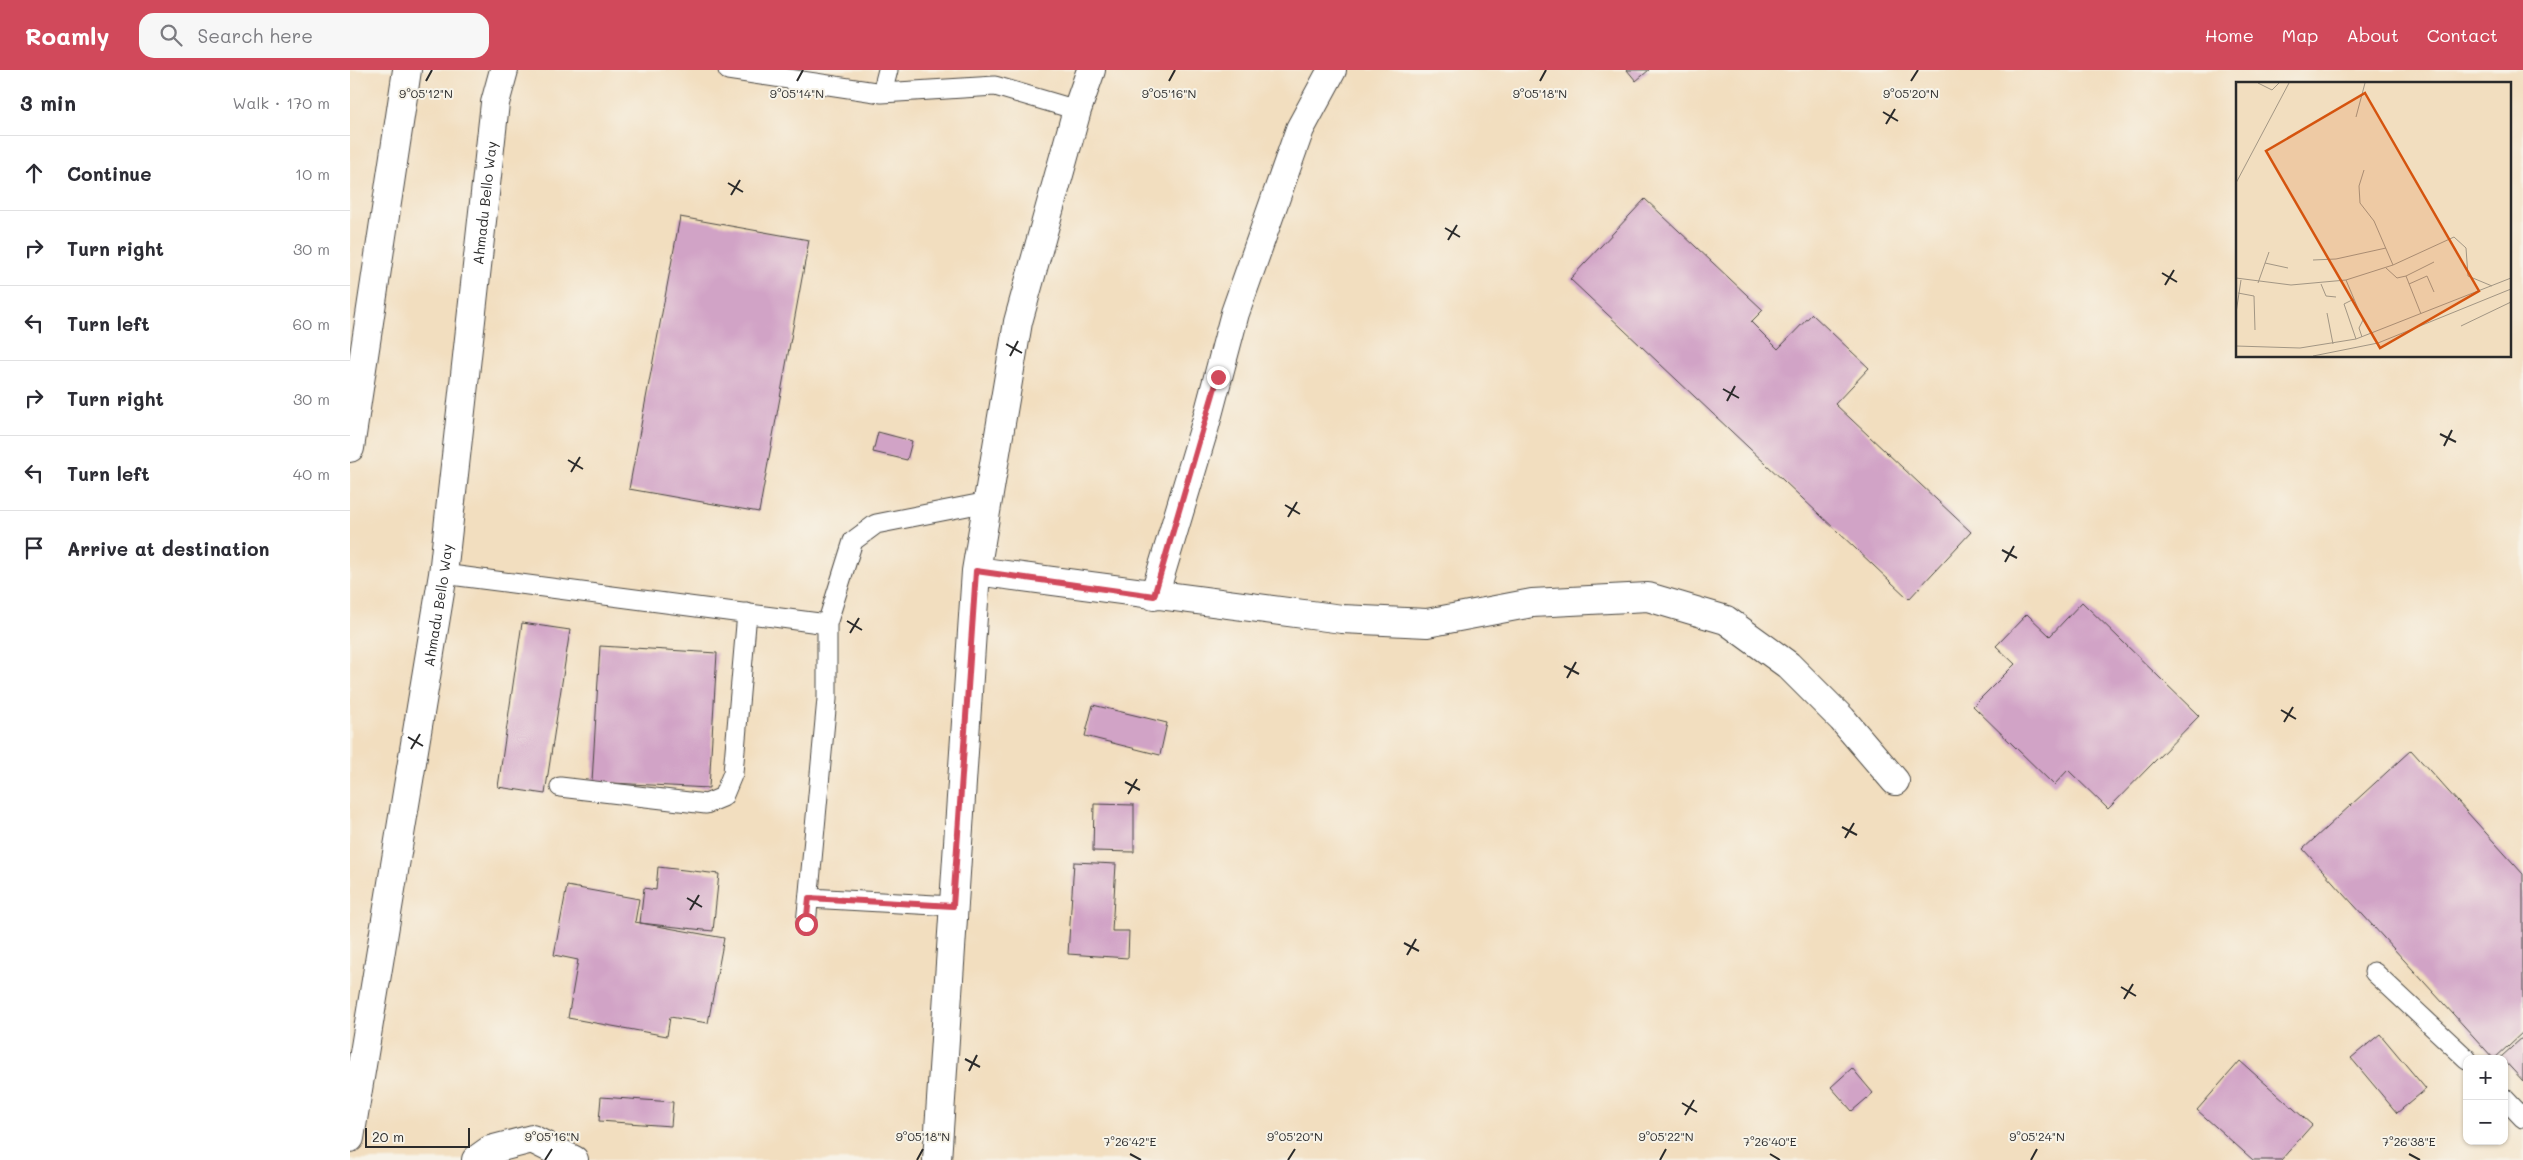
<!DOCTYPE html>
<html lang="en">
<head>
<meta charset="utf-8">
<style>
  body { margin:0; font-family:Mali,sans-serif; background:#f7f7f7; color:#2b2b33 }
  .controls { position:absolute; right:15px; bottom:15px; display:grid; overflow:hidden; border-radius:10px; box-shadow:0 1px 4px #0004 }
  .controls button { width:45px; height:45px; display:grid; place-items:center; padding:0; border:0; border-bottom:1px solid #e1e1e2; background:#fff; color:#2b2b33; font:25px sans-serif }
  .scale { position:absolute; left:15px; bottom:12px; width:105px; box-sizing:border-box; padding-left:5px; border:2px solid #2b2b2b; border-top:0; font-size:14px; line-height:18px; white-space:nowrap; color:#2b2b2b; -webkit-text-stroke:4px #f7f3e8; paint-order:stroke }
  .stop { position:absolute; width:15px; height:15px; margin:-11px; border:4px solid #d1495b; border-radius:50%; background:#fff }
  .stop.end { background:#d1495b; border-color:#fff; box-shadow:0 1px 5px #0008 }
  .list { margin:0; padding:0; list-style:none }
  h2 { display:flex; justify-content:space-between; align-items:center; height:65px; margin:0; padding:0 20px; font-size:21px }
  h2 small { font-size:16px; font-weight:400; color:#7c7c81 }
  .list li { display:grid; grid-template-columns:32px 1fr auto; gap:15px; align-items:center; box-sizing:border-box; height:75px; padding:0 20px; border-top:1px solid #e1e1e2 }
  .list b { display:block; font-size:19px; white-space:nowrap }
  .list em { font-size:16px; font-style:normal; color:#7c7c81 }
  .icon { flex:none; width:28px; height:28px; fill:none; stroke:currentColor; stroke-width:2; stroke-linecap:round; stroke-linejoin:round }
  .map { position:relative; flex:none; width:2173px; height:1090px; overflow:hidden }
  header { display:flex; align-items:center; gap:30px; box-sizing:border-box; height:70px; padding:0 25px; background:#d1495b; color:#fff }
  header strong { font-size:24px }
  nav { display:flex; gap:28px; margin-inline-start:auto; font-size:18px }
  .search { width:350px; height:45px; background:#f7f7f7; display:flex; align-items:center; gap:12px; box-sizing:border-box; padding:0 18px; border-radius:15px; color:#7c7c81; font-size:19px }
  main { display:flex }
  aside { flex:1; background:#fff }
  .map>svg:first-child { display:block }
</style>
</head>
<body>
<header>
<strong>Roamly</strong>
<div class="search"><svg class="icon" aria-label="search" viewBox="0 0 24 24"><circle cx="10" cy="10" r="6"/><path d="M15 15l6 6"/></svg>Search here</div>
<nav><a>Home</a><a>Map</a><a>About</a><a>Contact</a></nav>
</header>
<main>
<aside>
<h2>3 min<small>Walk · 170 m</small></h2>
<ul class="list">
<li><svg class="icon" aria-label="ahead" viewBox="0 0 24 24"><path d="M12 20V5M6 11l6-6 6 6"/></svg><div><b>Continue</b></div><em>10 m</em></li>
<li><svg class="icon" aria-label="right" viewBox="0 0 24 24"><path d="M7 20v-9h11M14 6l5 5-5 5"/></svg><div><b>Turn right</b></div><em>30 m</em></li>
<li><svg class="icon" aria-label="left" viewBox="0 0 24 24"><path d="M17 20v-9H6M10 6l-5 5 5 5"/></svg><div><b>Turn left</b></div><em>60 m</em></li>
<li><svg class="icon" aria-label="right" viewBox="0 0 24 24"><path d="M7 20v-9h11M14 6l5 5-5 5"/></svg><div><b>Turn right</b></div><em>30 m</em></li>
<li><svg class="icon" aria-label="left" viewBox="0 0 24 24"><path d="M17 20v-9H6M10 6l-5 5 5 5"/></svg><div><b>Turn left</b></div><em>40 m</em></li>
<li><svg class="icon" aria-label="arrive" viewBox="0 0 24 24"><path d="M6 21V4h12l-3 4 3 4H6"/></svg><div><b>Arrive at destination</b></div></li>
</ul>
</aside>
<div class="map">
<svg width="2173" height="1090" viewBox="0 0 2173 1090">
  <rect width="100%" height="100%" fill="#f7f3e8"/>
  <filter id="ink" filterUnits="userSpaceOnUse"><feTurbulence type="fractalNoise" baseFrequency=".02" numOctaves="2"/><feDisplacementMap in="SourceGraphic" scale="10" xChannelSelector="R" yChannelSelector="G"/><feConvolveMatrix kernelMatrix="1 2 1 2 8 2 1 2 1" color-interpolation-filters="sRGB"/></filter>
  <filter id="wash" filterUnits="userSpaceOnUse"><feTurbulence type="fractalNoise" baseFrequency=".0096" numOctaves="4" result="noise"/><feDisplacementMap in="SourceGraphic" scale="20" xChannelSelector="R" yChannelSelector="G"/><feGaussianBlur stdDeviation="1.12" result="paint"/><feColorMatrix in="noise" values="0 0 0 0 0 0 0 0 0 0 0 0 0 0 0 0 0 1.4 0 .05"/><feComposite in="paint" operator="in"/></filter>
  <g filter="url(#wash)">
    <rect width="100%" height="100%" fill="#f2debf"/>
    <g id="blocks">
      <path fill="#d1a3c6" d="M1277,0H1299L1286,11Z
        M1295,129L1413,240L1401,252L1428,279L1462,244L1519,298L1485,334L1621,462L1559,529L1220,209Z
        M330,147L459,170L409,442L279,419Z
        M528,362L562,371L557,390L523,382Z
        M1732,532L1849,646L1758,739L1718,700L1704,715L1623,636L1665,594L1646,576L1677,544L1700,566Z
        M172,553L220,560L195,724L148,717Z
        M250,576L367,583L359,718L242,712Z
        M743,635L817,653L810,685L735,666Z
        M2061,680L2173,804V962L2144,989L1953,779Z
        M744,734L784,735V782L743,781Z
        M724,792L766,794L762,861H779L778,888L718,884Z
        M308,797L369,804L363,861L290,853L294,818L306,820Z
        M217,816L289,829L285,852L374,868L358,953L320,947L317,966L218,948L228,890L204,885Z
        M2030,964L2076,1019L2047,1043L2001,988Z
        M2173,967V1011L2151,987Z
        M1890,991L1962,1055L1931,1090H1903L1847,1040Z
        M1502,998L1523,1023L1502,1041L1481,1017Z
        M251,1027L323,1032L321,1056L249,1051Z"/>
    </g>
  </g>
  <g filter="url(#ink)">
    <use href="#blocks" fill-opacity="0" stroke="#494641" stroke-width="1"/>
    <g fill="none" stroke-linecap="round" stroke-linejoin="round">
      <defs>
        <path id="service" d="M378,0L532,23L538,0
          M532,23L645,16L727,40
          M93,504L477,554V629L456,854
          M477,554L503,471L526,454L638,432
          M210,717L356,734L373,727L383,703L397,543
          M459,828L603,836
          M2024,902L2117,989
          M2154,1028L2173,1048"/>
        <path id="minor" d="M626,501L992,549L1077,553L1182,533L1298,527L1376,550L1438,595L1492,649L1545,711
          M804,526L855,356L885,243L950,59L982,0
          M126,1090L140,1080L182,1069L224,1090
          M587,1090L626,501L668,252L727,40L741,0"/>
        <g id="primary">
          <path d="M0,378L57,0"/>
          <path id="s1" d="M0,1068L93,504L145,33L154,0"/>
        </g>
      </defs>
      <use href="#service" stroke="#494641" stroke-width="21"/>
      <use href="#minor" stroke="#494641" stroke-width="30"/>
      <use href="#primary" stroke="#494641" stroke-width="30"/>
      <use href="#service" stroke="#fff" stroke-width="19"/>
      <use href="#minor" stroke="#fff" stroke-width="28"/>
      <use href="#primary" stroke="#fff" stroke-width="28"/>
    </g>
  </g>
  <g fill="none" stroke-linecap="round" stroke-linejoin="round" filter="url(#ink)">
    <path stroke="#d1495b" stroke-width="6" d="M456,854L459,828L603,836L626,501L804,526L868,307"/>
  </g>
  <path fill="none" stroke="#2b2b2b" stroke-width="2" d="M76,11L82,0M447,11L453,0M819,11L825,0M1190,11L1196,0M1561,11L1568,0M1533,42L1548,51M1536,54L1545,39M378,113L393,122M381,125L390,110M1095,158L1110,167M1098,170L1107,155M1812,203L1827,212M1815,215L1824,200M656,274L672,283M660,286L668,271M1373,319L1389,328M1377,331L1385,316M2090,364L2106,372M2094,376L2102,360M218,390L233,399M221,402L230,387M935,435L950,444M938,447L947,432M1652,480L1667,488M1655,492L1664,476M497,551L512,560M500,563L509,548M1214,596L1229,604M1217,608L1226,592M1931,640L1946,649M1934,652L1943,637M58,667L73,676M61,679L70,664M775,712L790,720M778,724L787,709M1492,757L1507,765M1495,768L1504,753M337,828L352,837M340,840L349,825M1054,873L1069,881M1057,885L1066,869M1771,917L1786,926M1774,929L1783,914M615,989L630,997M619,1001L627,985M1332,1033L1347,1042M1335,1045L1344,1030M780,1084L791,1090M1420,1084L1430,1090M2059,1084L2070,1090M195,1090L202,1079M567,1090L573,1079M938,1090L945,1079M1310,1090L1316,1079M1681,1090L1687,1079"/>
  <g text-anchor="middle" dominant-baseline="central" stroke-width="4" stroke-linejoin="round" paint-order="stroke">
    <g font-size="14" fill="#2b2b2b" stroke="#f7f3e8">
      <text stroke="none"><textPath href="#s1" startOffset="945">Ahmadu Bello Way</textPath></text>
      <text stroke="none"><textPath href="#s1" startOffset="540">Ahmadu Bello Way</textPath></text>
    </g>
  </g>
  <g transform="translate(1886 12)">
    <rect width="275" height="275" fill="#f2debf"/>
    <path fill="none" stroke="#a29684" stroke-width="1" d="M22,1L36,8L43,1M120,35L129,1M128,88L123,104L124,121L138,139L157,183M0,101L53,1M77,178L100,177L150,166M29,181L52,186M150,186L161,196L170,194M0,196L55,203L110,198L157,183L218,155L230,166L232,194L256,204M110,198L118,217M22,201L33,170M85,202L90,214L100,215M173,202L191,194L198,210M2,211L18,214L19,248M0,231L5,198M91,231L97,262M185,232L170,194L198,180M225,244L275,220M120,257L108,222L118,217L127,238L123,246L126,255M0,264L64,266L120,257L275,196M77,274L142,261L275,207"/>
    <path fill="#d5540f" fill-opacity="0.15" stroke="#d5540f" stroke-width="2.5" d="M129,11L243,209L144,266L30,69Z"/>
    <rect width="275" height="275" fill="none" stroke="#2b2b2b" stroke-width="2.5"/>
  </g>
  <g font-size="12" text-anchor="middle" fill="#2b2b2b" stroke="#f7f3e8" stroke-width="4" stroke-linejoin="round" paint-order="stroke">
    <text x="76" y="28">9°05'12"N</text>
    <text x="447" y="28">9°05'14"N</text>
    <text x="819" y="28">9°05'16"N</text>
    <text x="1190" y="28">9°05'18"N</text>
    <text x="1561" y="28">9°05'20"N</text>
    <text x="202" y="1071">9°05'16"N</text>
    <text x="573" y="1071">9°05'18"N</text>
    <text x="945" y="1071">9°05'20"N</text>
    <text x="1316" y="1071">9°05'22"N</text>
    <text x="1687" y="1071">9°05'24"N</text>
    <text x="780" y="1076">7°26'42"E</text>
    <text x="1420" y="1076">7°26'40"E</text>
    <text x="2059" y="1076">7°26'38"E</text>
  </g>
</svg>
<div class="controls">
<button>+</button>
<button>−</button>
</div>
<div class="scale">20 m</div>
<div class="stop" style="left:456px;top:854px"></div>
<div class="stop end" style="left:868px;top:307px"></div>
</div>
</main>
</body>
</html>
